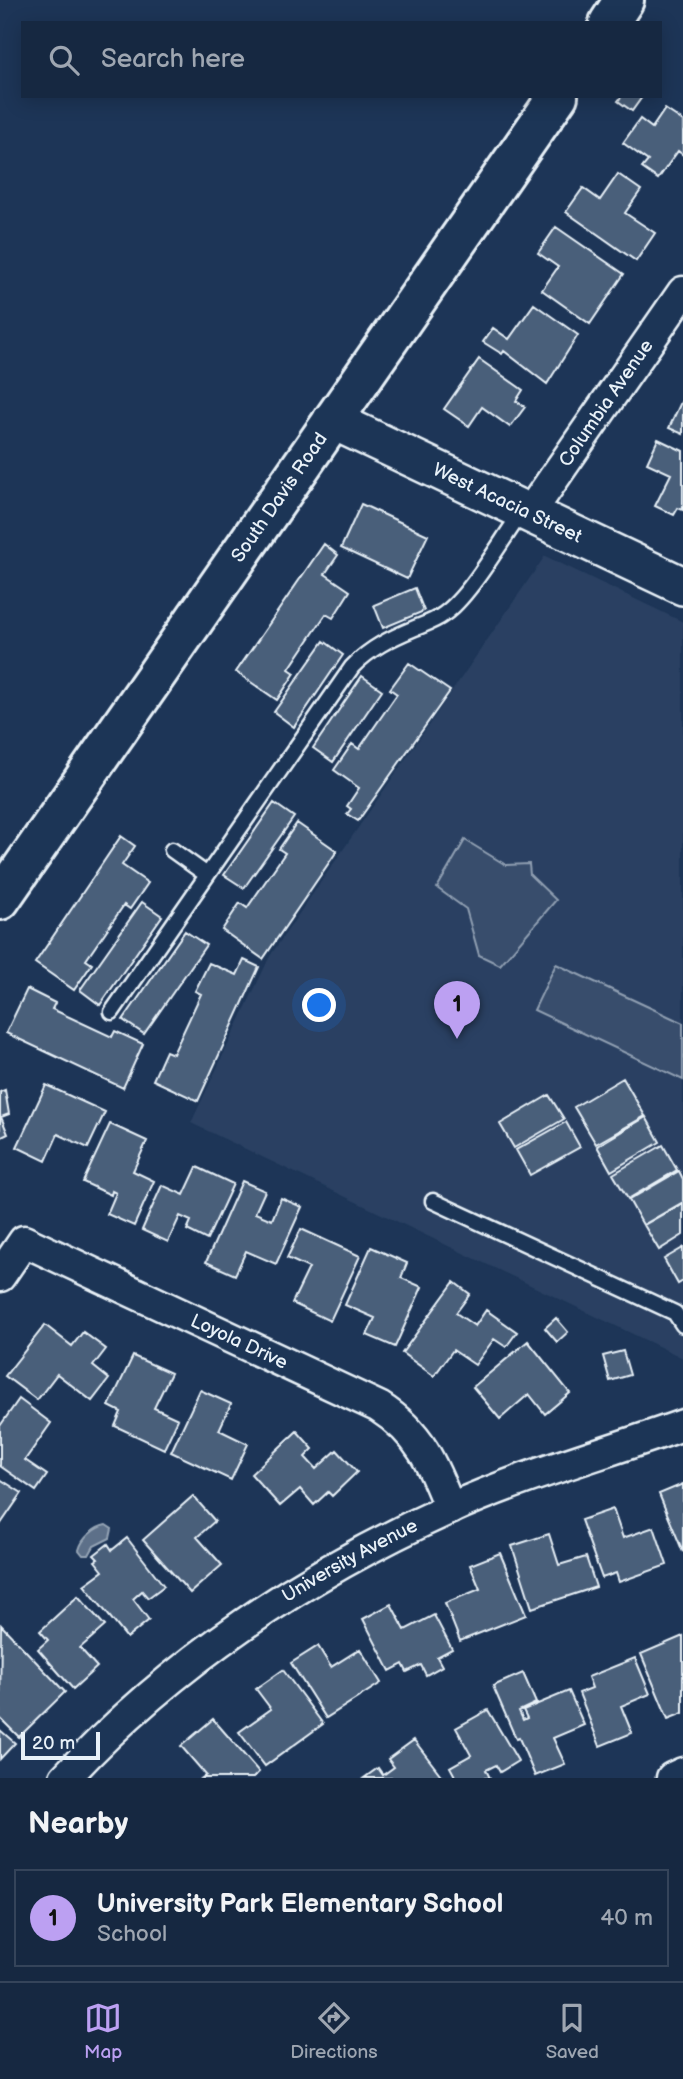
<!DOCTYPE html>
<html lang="en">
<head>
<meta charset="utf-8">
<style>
  body { margin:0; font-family:"Balsamiq Sans",sans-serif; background:#1f3048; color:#f1f3f6 }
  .scale { position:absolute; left:21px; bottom:18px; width:79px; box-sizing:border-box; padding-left:7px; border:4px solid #e8f1f8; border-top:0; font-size:19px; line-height:24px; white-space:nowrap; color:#e8f1f8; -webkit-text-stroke:5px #1d3557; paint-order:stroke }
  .you { position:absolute; left:320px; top:1006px; width:24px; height:24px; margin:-18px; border:5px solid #fff; border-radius:50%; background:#1a73e8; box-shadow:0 0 0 10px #1a73e833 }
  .badge { display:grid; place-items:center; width:46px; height:46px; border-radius:50%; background:#bca0f2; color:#111; font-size:23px; font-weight:700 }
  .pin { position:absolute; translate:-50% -58px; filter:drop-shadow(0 2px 4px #0008) }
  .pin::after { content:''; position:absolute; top:37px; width:24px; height:21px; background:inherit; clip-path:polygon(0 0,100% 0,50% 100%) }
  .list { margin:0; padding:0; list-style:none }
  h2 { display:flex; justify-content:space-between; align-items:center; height:91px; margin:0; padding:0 28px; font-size:30px }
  h2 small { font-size:23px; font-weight:400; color:#9ea6b1 }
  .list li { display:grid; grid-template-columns:46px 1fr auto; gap:21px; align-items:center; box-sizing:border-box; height:98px; margin:0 14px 14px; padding:0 14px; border:2px solid #35445a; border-radius:0px }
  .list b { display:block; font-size:26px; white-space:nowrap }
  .list p { margin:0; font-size:23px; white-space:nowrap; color:#9ea6b1 }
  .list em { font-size:23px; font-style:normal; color:#9ea6b1 }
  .icon { flex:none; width:38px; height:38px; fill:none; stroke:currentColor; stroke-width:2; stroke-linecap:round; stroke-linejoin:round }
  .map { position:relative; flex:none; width:683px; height:1778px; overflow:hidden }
  .search { position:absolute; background:#162841; box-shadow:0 4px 18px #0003; left:21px; right:21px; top:21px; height:77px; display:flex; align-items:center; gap:18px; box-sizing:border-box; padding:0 24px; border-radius:0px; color:#9ea6b1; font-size:26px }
  .sheet { height:203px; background:#162841 }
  nav { display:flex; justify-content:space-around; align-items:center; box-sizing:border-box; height:98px; border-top:2px solid #35445a; background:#162841; font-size:19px; color:#9ea6b1 }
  nav a { display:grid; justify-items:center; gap:4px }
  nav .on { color:#bca0f2 }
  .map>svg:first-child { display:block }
</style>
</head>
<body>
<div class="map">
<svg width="683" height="1778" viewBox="0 0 683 1778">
  <rect width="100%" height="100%" fill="#1d3557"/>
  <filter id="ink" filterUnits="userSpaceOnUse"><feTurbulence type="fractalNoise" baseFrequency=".0143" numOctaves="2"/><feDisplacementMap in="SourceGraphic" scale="14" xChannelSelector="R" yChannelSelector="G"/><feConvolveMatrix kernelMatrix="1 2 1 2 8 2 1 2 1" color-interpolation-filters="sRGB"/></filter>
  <g filter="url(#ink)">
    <path fill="#2a4162" d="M545,556L683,622V1358L191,1123L270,956Z"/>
    <path fill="#374d6c" stroke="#909fb2" stroke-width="2" d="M465,840L506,865L529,864L530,875L556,900L500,965L479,955L466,909L437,888Z
      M556,964L683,1023V1080L534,1010Z"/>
    <path fill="#5d7089" stroke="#95a4b5" stroke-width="2" d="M106,1525L112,1529L110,1538L94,1546L89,1555H83L79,1550C82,1538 95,1527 106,1525Z"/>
    <path fill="#495e7a" stroke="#e8f1f8" stroke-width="2" d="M622,96H641L642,97L632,111L618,101Z
      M665,109L683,121V155L678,151L658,179L642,168L648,161L623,143L640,119L652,128Z
      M618,174L641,190L625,213L655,233L636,261L566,212L583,188L600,200Z
      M556,227L624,274L590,324L542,290L558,267L538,253Z
      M534,304L578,335L547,384L504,351L502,354L483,342L493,328L509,339Z
      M479,359L523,390L516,401L525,407L510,427L482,407L469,426L444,409Z
      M681,402L683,403V434L669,428Z
      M658,439L683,451V510L678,508L674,515L655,506L671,474L647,463Z
      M361,504L428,535L407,579L341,548Z
      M324,544L338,555L325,574L350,591L333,618L326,614L289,669L295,673L277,700L236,672Z
      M415,588L424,611L383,628L374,605Z
      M324,641L343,655L294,727L274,712Z
      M409,663L450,691L358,821L347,814L351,809L347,806L359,788L334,770L352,744L359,749L397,694L390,689Z
      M362,676L382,690L333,762L313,748Z
      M274,803L294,817L244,888L224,875Z
      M297,823L337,851L263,959L222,930L240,903L247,908L285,853L279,849Z
      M121,836L135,846L122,865L148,883L130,909L124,905L86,960L92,964L74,990L35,963Z
      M142,902L162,916L100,1005L80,990Z
      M185,931L206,945L144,1034L123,1020Z
      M244,960L259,967L198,1101L153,1080L166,1051L173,1054L201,994L195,991L209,963L237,975Z
      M27,989L55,1003L52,1009L112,1037L115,1031L143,1044L123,1088L6,1033Z
      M623,1078L645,1116L596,1144L574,1107Z
      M46,1085L105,1112L88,1148L58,1134L46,1161L17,1147Z
      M5,1090L9,1114L1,1117L8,1134L0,1138V1092Z
      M549,1095L564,1119L514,1148L500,1124Z
      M646,1117L660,1142L611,1171L597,1146Z
      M566,1122L580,1147L530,1175L516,1150Z
      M110,1124L147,1141L133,1171L154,1181L134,1226L107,1214L116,1193L112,1191L111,1195L83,1182Z
      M663,1145L677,1170L628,1199L613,1174Z
      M197,1167L233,1184L207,1240L187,1230L191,1221L180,1216L168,1242L142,1230L162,1185L184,1195Z
      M679,1171L683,1179V1202L643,1225L629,1200Z
      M242,1181L265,1191L255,1213L272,1220L281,1198L302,1207L276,1264L246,1251L235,1275L206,1262Z
      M683,1203V1235L659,1250L644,1225Z
      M301,1229L360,1256L330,1321L292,1303L309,1268L287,1258Z
      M371,1247L407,1263L401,1278L422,1287L395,1347L367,1335L375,1318L345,1305Z
      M683,1248V1281L678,1284L664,1259Z
      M454,1282L470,1294L456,1313L475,1326L486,1310L517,1332L506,1347L494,1339L475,1365L453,1350L434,1376L402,1353Z
      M556,1318L568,1332L557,1342L545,1328Z
      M45,1325L72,1346L83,1332L106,1349L93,1366L109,1379L92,1401L57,1374L37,1400L5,1376Z
      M528,1341L570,1393L545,1414L529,1394L500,1419L473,1387Z
      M623,1351L630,1375L610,1381L603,1356Z
      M133,1356L171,1373L154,1408L178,1419L164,1449L115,1426L121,1412L109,1406Z
      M200,1390L231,1404L219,1430L248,1444L231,1480L171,1452Z
      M19,1399L51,1423L25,1460L47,1475L36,1491L0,1466V1426Z
      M297,1431L313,1449L305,1457L316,1469L337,1450L357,1472L332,1496L328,1492L314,1505L300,1489L280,1506L251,1474Z
      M0,1479L22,1493L0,1525Z
      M683,1484V1552L659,1494Z
      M193,1496L215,1521L197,1537L222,1565L190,1593L143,1540Z
      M613,1509L623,1538L654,1527L667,1565L619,1582L616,1573L602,1578L581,1520Z
      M549,1534L559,1565L586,1557L596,1587L532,1608L512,1546Z
      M127,1538L164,1586L148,1598L142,1591L133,1599L149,1620L127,1638L84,1585L103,1571L95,1561L98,1559L94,1555L108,1544L112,1550Z
      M500,1553L526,1615L460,1641L445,1603L480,1589L470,1565Z
      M78,1596L105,1626L80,1648L97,1667L73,1689L38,1649L48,1640L40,1631Z
      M391,1604L405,1630L434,1615L452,1649L437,1657L442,1666L426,1675L421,1665L407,1672L403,1664L390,1671L363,1619Z
      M1,1625L65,1692L19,1737L0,1718Z
      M683,1636V1713L668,1719L641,1654Z
      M318,1646L331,1667L360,1649L381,1683L326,1718L291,1663Z
      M635,1658L650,1694L621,1706L632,1733L600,1746L579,1693L592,1688L588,1677Z
      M283,1670L323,1724L265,1766L239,1732L271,1709L256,1689Z
      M523,1673L536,1703L519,1711L523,1720L527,1718L523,1710L569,1691L584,1725L553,1738L565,1764L535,1776L519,1738L516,1739L493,1686Z
      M488,1710L518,1761L500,1772L496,1765L486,1770L490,1778H456L450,1767L471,1755L456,1728Z
      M213,1719L259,1772L253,1778H202L206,1775L181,1746Z
      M0,1730L15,1743L0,1759Z
      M414,1740L443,1778H364L378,1768L383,1775L394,1767L388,1759Z"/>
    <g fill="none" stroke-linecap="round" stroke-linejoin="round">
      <defs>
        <path id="service" d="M172,850L207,875
          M112,1012L352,667C370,648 391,638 415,628C425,624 435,621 444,614C470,596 502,539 522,512
          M433,1201L675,1313L683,1325"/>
        <g id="minor">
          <path id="s1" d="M529,514L683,292"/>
          <path id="s2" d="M0,1276L24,1241L379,1407C420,1433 433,1465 450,1509"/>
          <path id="s3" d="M65,1778C171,1663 307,1573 449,1509C524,1475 605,1453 683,1425"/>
          <path d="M672,1778L683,1773"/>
        </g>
        <g id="tertiary">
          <path id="s4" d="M332,420L683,586"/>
        </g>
        <g id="primary">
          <path d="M609,23L624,0"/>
          <path id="s5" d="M0,900L558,96"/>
        </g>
      </defs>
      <use href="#service" stroke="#e8f1f8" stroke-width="19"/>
      <use href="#minor" stroke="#e8f1f8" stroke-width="35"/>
      <use href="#tertiary" stroke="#e8f1f8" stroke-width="42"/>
      <use href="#primary" stroke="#e8f1f8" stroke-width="44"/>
      <use href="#service" stroke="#1d3557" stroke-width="14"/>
      <use href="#minor" stroke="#1d3557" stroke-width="30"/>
      <use href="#tertiary" stroke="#1d3557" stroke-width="37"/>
      <use href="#primary" stroke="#1d3557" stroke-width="38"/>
    </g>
  </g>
  <g text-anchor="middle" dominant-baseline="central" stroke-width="5" stroke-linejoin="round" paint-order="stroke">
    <g font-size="19" fill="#e8f1f8" stroke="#1d3557">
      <text stroke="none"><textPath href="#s1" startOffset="135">Columbia Avenue</textPath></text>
      <text stroke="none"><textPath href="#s5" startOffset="490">South Davis Road</textPath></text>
      <text stroke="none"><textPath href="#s4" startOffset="194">West Acacia Street</textPath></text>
      <text stroke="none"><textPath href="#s2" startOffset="280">Loyola Drive</textPath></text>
      <text stroke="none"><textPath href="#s3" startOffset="360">University Avenue</textPath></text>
    </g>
  </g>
</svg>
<div class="scale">20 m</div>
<div class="you"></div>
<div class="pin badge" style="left:457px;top:1039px">1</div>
<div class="search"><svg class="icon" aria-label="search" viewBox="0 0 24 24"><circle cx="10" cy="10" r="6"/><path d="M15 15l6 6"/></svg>Search here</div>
</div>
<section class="sheet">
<h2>Nearby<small></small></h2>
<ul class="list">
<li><span class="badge">1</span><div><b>University Park Elementary School</b><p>School</p></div><em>40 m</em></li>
</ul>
</section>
<nav>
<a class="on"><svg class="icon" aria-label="map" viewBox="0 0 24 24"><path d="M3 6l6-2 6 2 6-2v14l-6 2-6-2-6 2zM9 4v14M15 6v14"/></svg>Map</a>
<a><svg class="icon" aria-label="directions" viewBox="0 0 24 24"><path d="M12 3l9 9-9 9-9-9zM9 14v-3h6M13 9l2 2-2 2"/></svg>Directions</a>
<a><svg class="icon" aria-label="saved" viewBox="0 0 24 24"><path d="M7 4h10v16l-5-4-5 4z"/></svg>Saved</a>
</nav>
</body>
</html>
